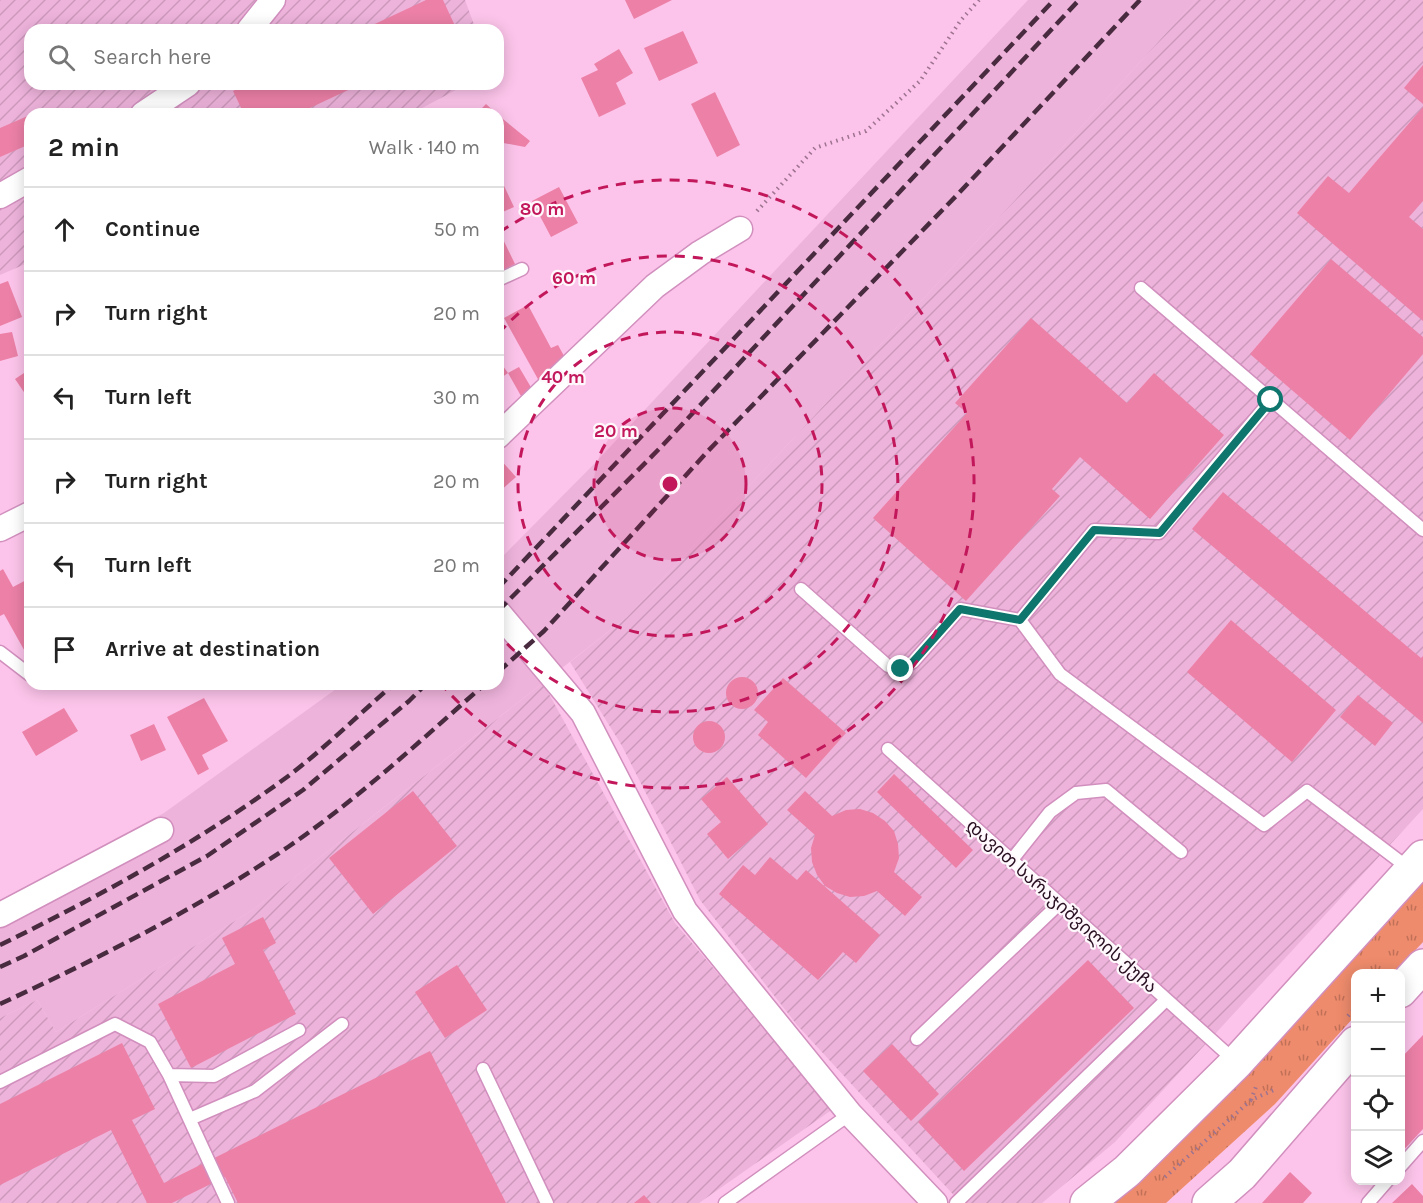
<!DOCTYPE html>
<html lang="en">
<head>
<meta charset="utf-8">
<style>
  body { margin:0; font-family:Karla,"Noto Sans Georgian",sans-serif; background:#f2f2f2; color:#222 }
  .controls { position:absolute; right:18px; bottom:18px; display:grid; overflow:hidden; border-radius:12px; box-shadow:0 3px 15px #0003 }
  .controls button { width:54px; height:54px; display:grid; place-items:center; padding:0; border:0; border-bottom:2px solid #e0e0e0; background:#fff; color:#222; font:30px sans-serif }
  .stop { position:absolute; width:18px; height:18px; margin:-14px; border:4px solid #0f766e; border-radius:50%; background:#fff }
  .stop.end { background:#0f766e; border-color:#fff; box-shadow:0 2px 6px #0008 }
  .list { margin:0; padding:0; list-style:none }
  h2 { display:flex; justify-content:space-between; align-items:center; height:78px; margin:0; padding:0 24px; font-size:26px }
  h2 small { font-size:20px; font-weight:400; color:#767676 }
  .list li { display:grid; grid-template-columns:39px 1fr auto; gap:18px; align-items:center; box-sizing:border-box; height:84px; padding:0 24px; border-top:2px solid #e0e0e0 }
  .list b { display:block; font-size:22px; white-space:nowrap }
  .list em { font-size:20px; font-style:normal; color:#767676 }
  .icon { flex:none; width:33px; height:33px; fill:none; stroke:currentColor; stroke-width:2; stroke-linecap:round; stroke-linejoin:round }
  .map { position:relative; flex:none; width:1423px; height:1203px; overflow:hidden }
  .search { position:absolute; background:#fff; box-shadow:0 3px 15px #0003; left:24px; top:24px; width:480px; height:66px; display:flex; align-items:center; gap:15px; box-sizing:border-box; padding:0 21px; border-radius:18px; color:#767676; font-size:22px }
  .panel { position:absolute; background:#fff; box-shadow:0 3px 15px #0003; left:24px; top:108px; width:480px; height:582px; border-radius:18px }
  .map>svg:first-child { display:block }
</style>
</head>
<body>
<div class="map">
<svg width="1423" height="1203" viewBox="0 0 1423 1203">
  <defs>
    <pattern id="industrial-furrows" width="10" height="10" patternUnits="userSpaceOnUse" patternTransform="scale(1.5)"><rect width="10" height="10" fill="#eeb3db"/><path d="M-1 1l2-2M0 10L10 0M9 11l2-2" fill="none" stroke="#cc99bc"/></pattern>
    <pattern id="grass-tufts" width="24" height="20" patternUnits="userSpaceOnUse" patternTransform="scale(1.5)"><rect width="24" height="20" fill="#ee8b6c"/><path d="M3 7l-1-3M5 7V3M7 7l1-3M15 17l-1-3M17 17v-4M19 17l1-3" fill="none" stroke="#c17058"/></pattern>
  </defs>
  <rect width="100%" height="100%" fill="#fcc4ea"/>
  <path fill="#eeb3db" d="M1028,0H1196L1016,199L627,617L254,909L56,1032L37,1000L0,1018V900L164,813L343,684H498V561L596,462Z"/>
  <path fill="url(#industrial-furrows)" d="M0,0H465L476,30H30V84H467L411,114H30V262L0,275Z
    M1196,0H1423V809L1115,1142L1042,1203H961L797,1025L700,900L622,746L570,662L627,617L1016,199Z
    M543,683L675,923L833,1109L699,1203H0V1018L37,1000L56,1032L254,909Z"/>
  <path fill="url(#grass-tufts)" d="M1423,877V942L1394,973L1356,974L1355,1016L1275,1104L1166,1203H1103Z"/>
  <path fill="#ec80a7" d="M426,0H443L457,30H362Z
    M625,0H672L634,19Z
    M683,31L698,63L659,81L644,48Z
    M619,49L633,73L616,83L626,104L599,117L581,78L598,70L594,64Z
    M1423,65V104L1404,88Z
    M247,84H361L297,114H244L233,91Z
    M715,92L740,145L717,157L691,104Z
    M486,104L497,114H476Z
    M1423,107V201L1409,217L1423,229V321L1297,213L1328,176L1349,193Z
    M30,115V144L0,157V128Z
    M498,115L530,141L525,147L498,142Z
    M498,173L514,207L498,214Z
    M559,187L578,223L551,237L532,201Z
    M498,229L515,264L501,271L498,265Z
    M1331,259L1423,337V354L1350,440L1250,354Z
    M8,281L22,317L0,326V284Z
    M528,305L551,348L558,345L569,365L539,381L504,318Z
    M1031,318L1127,403L1154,373L1224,435L1150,519L1080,457L1052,489L1060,496L966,601L873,518L967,413L955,403Z
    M12,332L18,356L0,361V334Z
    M498,359L508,373L498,380Z
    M519,367L532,389L521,396L508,373Z
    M30,369V401L15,379Z
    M498,457L516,477L498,493Z
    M1223,492L1421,658L1423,656V723L1192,529Z
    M3,569L13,587L30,578V656L28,657L4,614L0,616V571Z
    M1231,620L1336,710L1292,762L1187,672Z
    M726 693a16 16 0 1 1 32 0a16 16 0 1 1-32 0Z
    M783,678L846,733L806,778L758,735L768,722L754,710Z
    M1358,695L1393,723L1375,746L1340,717Z
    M204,698L228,741L202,755L209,769L198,775L167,717Z
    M64,708L78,731L36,756L22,732Z
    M693 737a16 16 0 1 1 32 0a16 16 0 1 1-32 0Z
    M154,724L166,750L141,761L130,735Z
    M894,774L973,850L956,868L877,792Z
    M727,777L768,824L728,859L707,834L721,822L701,799Z
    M413,791L457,846L373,914L329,858Z
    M805,791L832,816L846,810L860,809L873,813L885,821L894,831L898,844L899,858L894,872L922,897L905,916L877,891L864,896L850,897L837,893L825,886L817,875L812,862L811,848L815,835L787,810Z
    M770,857L797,880L806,870L880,935L856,963L843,952L818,980L719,894L743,865L755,875Z
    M263,917L276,943L263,950L296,1014L191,1068L158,1004L235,964L222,938Z
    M1088,960L1134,1008L964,1171L918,1122Z
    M457,965L487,1010L445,1038L415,992Z
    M1423,1035V1129L1400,1154V1059Z
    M122,1043L155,1109L132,1120L164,1183L430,1051L506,1203H238L225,1177L172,1203H147L111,1130L0,1185V1104Z
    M892,1044L939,1094L911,1121L863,1071Z
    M1290,1172L1312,1193L1303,1203H1262Z
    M1412,1184L1423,1196V1203H1392Z
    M644,1195L651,1203H634Z"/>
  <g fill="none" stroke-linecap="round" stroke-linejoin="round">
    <defs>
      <path id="service" d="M498,280L522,269
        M1141,288L1423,530
        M1271,400L1159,533L1094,530L1020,620L1060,674L1264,825L1307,791L1411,870
        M801,589L888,666L901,669L913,662L960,609L1020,620
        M0,652L30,675
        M888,749L1235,1061
        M1011,861L1050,812L1076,793L1106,790L1181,852
        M917,1039L1059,904
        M483,1069L547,1203
        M169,1075L214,1076L299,1030
        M0,1082L115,1024L150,1042L169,1075L228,1203
        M190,1119L255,1091L342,1024
        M1400,1167L1423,1141
        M725,1203L850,1114
        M956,1203L1166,1000
        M1368,1203L1388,1180"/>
      <path id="minor" d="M249,30L273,0
        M143,114L188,84
        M0,196L30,179
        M498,436L655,286L700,253L740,229
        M0,529L30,514
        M498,612L583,713L685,911L850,1114L935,1203
        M0,915L161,830"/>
      <path id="secondary" d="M1400,991L1423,966
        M1087,1203L1127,1171L1237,1062L1423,857
        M1209,1203L1242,1174L1356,1043"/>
    </defs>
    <use href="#service" stroke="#d18fbe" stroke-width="15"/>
    <use href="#minor" stroke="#d18fbe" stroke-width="27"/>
    <use href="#secondary" stroke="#d18fbe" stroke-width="36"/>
    <path stroke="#9d7390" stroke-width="4" stroke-dasharray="1.5 4.5" stroke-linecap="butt" d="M757,211L815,148L866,131L920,81L961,20L979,0
      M1348,1016L1356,1007
      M1251,1100L1257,1084
      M1165,1177L1251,1100L1276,1089"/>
    <use href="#service" stroke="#fff" stroke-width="12"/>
    <use href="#minor" stroke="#fff" stroke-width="24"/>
    <use href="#secondary" stroke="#fff" stroke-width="33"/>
    <path stroke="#492b40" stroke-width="4.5" stroke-dasharray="12 6" stroke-linecap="butt" d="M498,588L1054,0
      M498,611L661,447L1079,0
      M498,672L544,631L708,451L959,193L1140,0
      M0,945C100,896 197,843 287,777C324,749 358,715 394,684
      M0,967L24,956L207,856L303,790L409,701L426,684
      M0,1004C99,958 197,909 288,847C358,799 421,740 485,684"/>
  </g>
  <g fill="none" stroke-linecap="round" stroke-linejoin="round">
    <path stroke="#0f766e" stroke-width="8" d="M901,669L913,662L960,609L1020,620L1094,530L1160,533L1271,400"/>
  </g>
  <circle cx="670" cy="484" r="76" fill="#c2185b" fill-opacity=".12"/>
  <g fill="none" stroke="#c2185b" stroke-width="3" stroke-dasharray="10 8">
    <circle cx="670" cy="484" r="76"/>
    <circle cx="670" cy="484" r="152"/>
    <path d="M499 333A228 228 0 1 1 499 635"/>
    <path d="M500 232A304 304 0 1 1 442 685"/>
  </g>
  <g text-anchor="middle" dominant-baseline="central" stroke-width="4.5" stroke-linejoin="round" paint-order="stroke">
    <g font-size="18" fill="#280f21" stroke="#fef7fb">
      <text transform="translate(1062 906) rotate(42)">დავით სარაჯიშვილის ქუჩა</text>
    </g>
  </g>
  <circle cx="670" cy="484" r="9" fill="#c2185b" stroke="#fef7fb" stroke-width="3"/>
  <g font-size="18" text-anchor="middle" font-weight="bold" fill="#c2185b" stroke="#fef7fb" stroke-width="4.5" stroke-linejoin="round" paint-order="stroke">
    <text x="542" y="215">80 m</text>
    <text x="574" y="284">60 m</text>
    <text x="563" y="383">40 m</text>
    <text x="616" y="437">20 m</text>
  </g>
</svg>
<div class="controls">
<button>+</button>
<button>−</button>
<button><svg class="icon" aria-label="locate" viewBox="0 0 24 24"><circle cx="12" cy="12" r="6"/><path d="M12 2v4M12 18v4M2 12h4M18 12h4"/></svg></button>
<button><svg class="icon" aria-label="layers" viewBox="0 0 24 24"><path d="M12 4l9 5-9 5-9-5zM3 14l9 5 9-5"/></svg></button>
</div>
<div class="stop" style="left:1271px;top:400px"></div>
<div class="stop end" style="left:901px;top:669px"></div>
<div class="search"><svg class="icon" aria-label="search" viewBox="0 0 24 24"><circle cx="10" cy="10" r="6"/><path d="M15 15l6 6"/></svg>Search here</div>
<section class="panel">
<h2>2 min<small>Walk · 140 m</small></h2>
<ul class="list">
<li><svg class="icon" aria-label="ahead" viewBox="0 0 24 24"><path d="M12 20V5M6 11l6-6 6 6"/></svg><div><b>Continue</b></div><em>50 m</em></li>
<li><svg class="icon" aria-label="right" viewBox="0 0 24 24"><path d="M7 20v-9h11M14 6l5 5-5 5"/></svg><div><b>Turn right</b></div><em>20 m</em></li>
<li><svg class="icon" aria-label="left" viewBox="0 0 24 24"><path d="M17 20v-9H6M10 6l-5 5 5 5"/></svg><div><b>Turn left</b></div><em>30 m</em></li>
<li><svg class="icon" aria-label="right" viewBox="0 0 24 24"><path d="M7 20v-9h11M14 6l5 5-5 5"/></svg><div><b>Turn right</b></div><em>20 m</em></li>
<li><svg class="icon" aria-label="left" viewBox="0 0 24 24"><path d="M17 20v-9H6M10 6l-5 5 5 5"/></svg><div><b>Turn left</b></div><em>20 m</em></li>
<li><svg class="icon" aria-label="arrive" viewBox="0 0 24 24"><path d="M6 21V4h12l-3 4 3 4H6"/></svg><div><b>Arrive at destination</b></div></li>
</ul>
</section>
</div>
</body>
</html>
